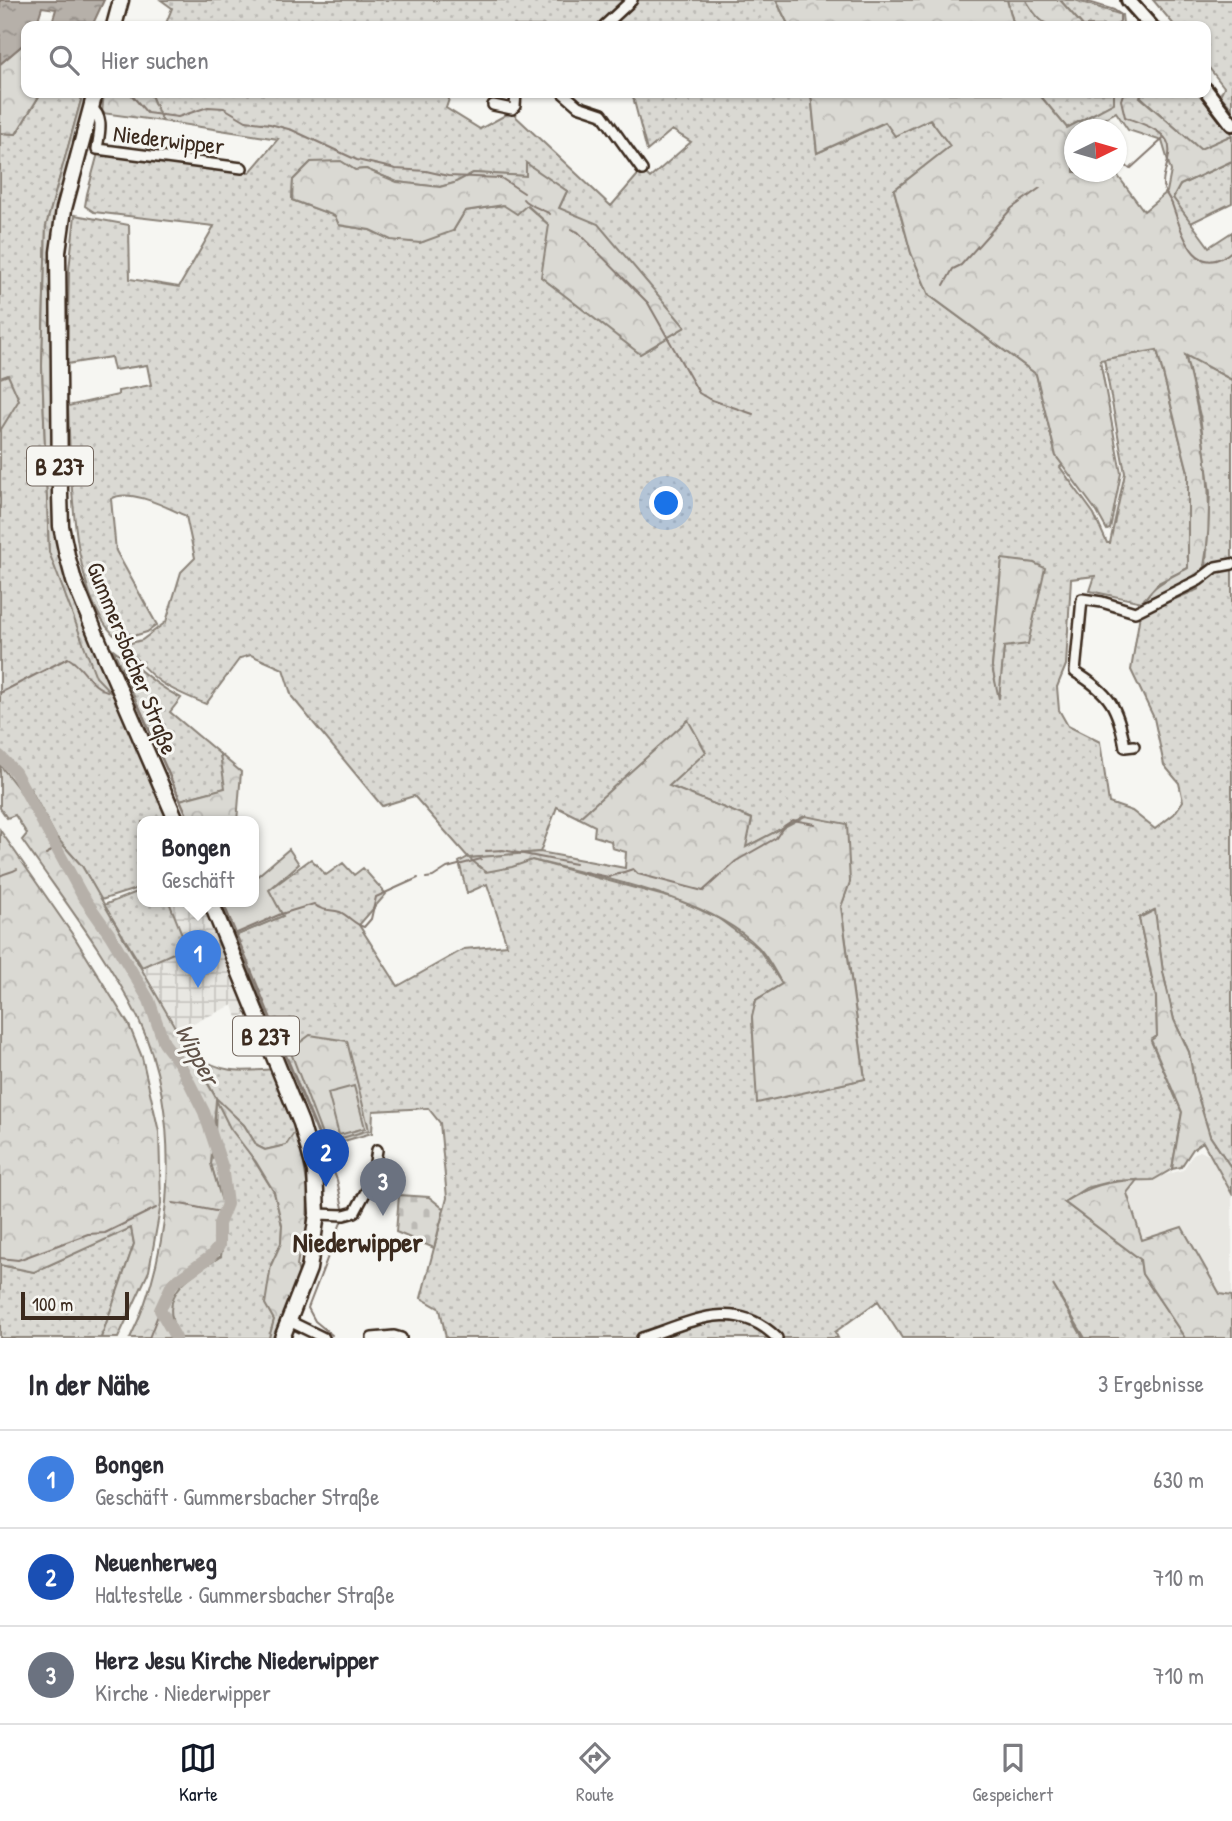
<!DOCTYPE html>
<html lang="de">
<head>
<meta charset="utf-8">
<style>
  body { margin:0; font-family:"Patrick Hand",sans-serif; background:#f7f7f7; color:#2b2b33 }
  .compass { position:absolute; left:1064px; top:119px; width:63px; height:63px; border-radius:50%; background:#fff; box-shadow:0 2px 5px #0004; rotate:85deg }
  .scale { position:absolute; left:21px; bottom:18px; width:108px; box-sizing:border-box; padding-left:7px; border:4px solid #3b2a1e; border-top:0; font-size:19px; line-height:24px; white-space:nowrap; color:#3b2a1e; -webkit-text-stroke:5px #f6f6f2; paint-order:stroke }
  .you { position:absolute; left:667px; top:504px; width:24px; height:24px; margin:-18px; border:5px solid #fff; border-radius:50%; background:#1a73e8; box-shadow:0 0 0 10px #1a73e833 }
  .badge { display:grid; place-items:center; width:46px; height:46px; border-radius:50%; background:#111827; color:#fff; font-size:23px; font-weight:700 }
  .pin { position:absolute; translate:-50% -58px; filter:drop-shadow(0 2px 4px #0008) }
  .pin::after { content:''; position:absolute; top:37px; width:24px; height:21px; background:inherit; clip-path:polygon(0 0,100% 0,50% 100%) }
  .popup { position:absolute; left:137px; top:816px; width:122px; height:91px; box-sizing:border-box; display:grid; place-content:center; border-radius:14px; background:#fff; filter:drop-shadow(0 2px 5px #0005); font-size:23px; white-space:nowrap; color:#7c7c81 }
  .popup b { font-size:26px; color:#2b2b33 }
  .popup::after { content:''; position:absolute; left:50%; top:100%; margin-left:-14px; border:14px solid transparent; border-top-color:#fff }
  .list { margin:0; padding:0; list-style:none }
  h2 { display:flex; justify-content:space-between; align-items:center; height:91px; margin:0; padding:0 28px; font-size:30px }
  h2 small { font-size:23px; font-weight:400; color:#7c7c81 }
  .list li { display:grid; grid-template-columns:46px 1fr auto; gap:21px; align-items:center; box-sizing:border-box; height:98px; padding:0 28px; border-top:2px solid #e1e1e2 }
  .list b { display:block; font-size:26px; white-space:nowrap }
  .list p { margin:0; font-size:23px; white-space:nowrap; color:#7c7c81 }
  .list em { font-size:23px; font-style:normal; color:#7c7c81 }
  .icon { flex:none; width:38px; height:38px; fill:none; stroke:currentColor; stroke-width:2; stroke-linecap:round; stroke-linejoin:round }
  .map { position:relative; flex:none; width:1232px; height:1338px; overflow:hidden }
  .search { position:absolute; background:#fff; box-shadow:0 2px 5px #0004; left:21px; right:21px; top:21px; height:77px; display:flex; align-items:center; gap:18px; box-sizing:border-box; padding:0 24px; border-radius:14px; color:#7c7c81; font-size:26px }
  .sheet { height:385px; background:#fff }
  nav { display:flex; justify-content:space-around; align-items:center; box-sizing:border-box; height:98px; border-top:2px solid #e1e1e2; background:#fff; font-size:19px; color:#7c7c81 }
  nav a { display:grid; justify-items:center; gap:4px }
  nav .on { color:#111827 }
  .map>svg:first-child { display:block }
</style>
</head>
<body>
<div class="map">
<svg width="1232" height="1338" viewBox="0 0 1232 1338">
  <defs>
    <pattern id="industrial-grid" width="8" height="8" patternUnits="userSpaceOnUse" patternTransform="scale(1.75)"><rect width="8" height="8" fill="#e8e7e2"/><path d="M0 4h8M4 0v8" fill="none" stroke="#c8c6c1"/></pattern>
    <pattern id="grass-dots" width="8" height="8" patternUnits="userSpaceOnUse" patternTransform="scale(1.75)"><rect width="8" height="8" fill="#dad9d3"/><path d="M2 2h.1M6 6h.1" fill="none" stroke="#bcbab5" stroke-width="1.8" stroke-linecap="round"/></pattern>
    <pattern id="forest-crowns" width="20" height="18" patternUnits="userSpaceOnUse" patternTransform="scale(1.75)"><rect width="20" height="18" fill="#dad9d3"/><path d="M2 6a3 3 0 1 1 6 0M12 15a3 3 0 1 1 6 0" fill="none" stroke="#bcbab5"/></pattern>
    <pattern id="cemetery-stones" width="16" height="16" patternUnits="userSpaceOnUse" patternTransform="scale(1.75)"><rect width="16" height="16" fill="#dad9d3"/><path d="M2 7V4a2 2 0 0 1 4 0v3zM10 15v-3a2 2 0 0 1 4 0v3z" fill="#bcbab5"/></pattern>
    <pattern id="water-ripples" width="26" height="14" patternUnits="userSpaceOnUse" patternTransform="scale(1.75)"><rect width="26" height="14" fill="#b6b0a9"/><path d="M2 4q2-2 4 0t4 0M15 11q2-2 4 0t4 0" fill="none" stroke="#958f89"/></pattern>
  </defs>
  <rect width="100%" height="100%" fill="#f6f6f2"/>
  <filter id="ink" filterUnits="userSpaceOnUse"><feTurbulence type="fractalNoise" baseFrequency=".0143" numOctaves="2"/><feDisplacementMap in="SourceGraphic" scale="14" xChannelSelector="R" yChannelSelector="G"/><feConvolveMatrix kernelMatrix="1 2 1 2 8 2 1 2 1" color-interpolation-filters="sRGB"/></filter>
  <g filter="url(#ink)">
    <path fill="#e8e7e2" d="M1200,1151L1211,1156L1232,1194V1296L1220,1294L1182,1227L1142,1240L1127,1193L1135,1183L1183,1170L1193,1154Z"/>
    <path fill="url(#industrial-grid)" d="M169,902H202L249,1013L237,1018L233,1005L178,1030L142,967L186,947Z"/>
    <path fill="url(#grass-dots)" stroke="#8a8278" stroke-width="2" fill-rule="evenodd" d="M161,0H629L601,26H165L172,8Z
      M632,0H776L789,26H615L612,19Z
      M1007,0H1026L1036,16L1048,26H1014Z
      M1060,0H1075L1122,15L1123,24L1122,26H1083Z
      M1153,0H1232V109L1220,95L1224,87L1206,64V26H1175Z
      M41,93H83L46,227L42,366L49,552L118,700L170,822H142V887L101,900L82,866L56,837L31,790L0,750V133L16,134Z
      M150,93H451L446,108L480,129L511,112L611,206L642,170L650,178L691,142L672,130L647,151L632,93H811L817,153L886,122L895,136L930,119L951,147L894,190L911,253L929,295L1036,374L1056,456L1063,464L1060,467L1094,514L1107,543H1110L1125,473L1104,359L1157,350L1188,472V568L1158,583L1142,602L1090,591L1095,576L1071,579L1066,665L1057,687L1059,710L1068,726L1100,742L1109,803L1132,811L1155,829L1174,814L1183,801L1179,783L1164,765L1154,718L1131,670L1140,614L1206,566L1210,493L1200,416L1185,354L1232,380V1169L1210,1136L1195,1087L1189,1052L1174,1020L1163,972L1154,910L1139,918L1156,997L1157,1036L1151,1041L1182,1112L1172,1169L1153,1180L1114,1181L1086,1188L1064,1202L1140,1259L1142,1274L1185,1338H1085L1053,1285L1083,1338H902L878,1301L835,1332L838,1338H781L770,1328L712,1313L635,1338H446L440,1309L421,1298L447,1198L440,1123L428,1108L373,1111L372,1133L323,1147L235,936L282,916L269,890L311,859L326,875L343,863L354,875L363,868L386,894L359,925L398,986L464,949L507,945L487,884L467,893L459,862L468,857L414,796L382,806L292,697L283,669L251,655L240,658L206,704C166,688 154,682 127,648V644L142,640L166,622L181,572L195,558L186,516C168,508 129,487 111,499L116,551L157,625L147,632L120,640C69,604 71,465 68,406L118,395V391L151,385L147,365L114,370L111,357L67,364L69,270L75,215L129,225L130,279L179,287L214,226L94,212L85,206L87,194L98,153L250,172L278,139L162,121ZM311,162H342L355,170L366,169L397,182L439,187L455,183L473,173L526,176V164L567,191L559,208L685,327L640,354L549,225L526,205H504L465,211L453,231L391,240L370,230L339,225L336,216L292,200L293,180ZM1002,560L1034,563L1004,647L999,696L992,667ZM688,721L669,786L752,819L745,848L805,816L850,882L841,906L865,1079L758,1102L752,1017L756,1000L782,984L758,948L718,918L679,900L532,860L470,858L540,852L557,807L579,818Z
      M1038,93H1114L1115,103L1067,128Z
      M1143,93H1199L1232,135L1200,150L1140,96Z
      M1232,161V203L1191,223L1173,198L1180,185Z
      M113,649C136,666 155,685 181,698L170,712L220,754L226,788L180,800Z
      M142,890V902H169L187,947L142,967L104,905Z
      M192,1054C226,1074 236,1072 274,1069L298,1127L286,1145L265,1150L257,1146L244,1125L217,1101L274,1192L282,1225L281,1244L271,1265L274,1320L269,1338H180C176,1330 171,1321 170,1311C167,1285 203,1268 221,1256L225,1212L211,1164L215,1137L216,1098Z
      M131,1227L134,1244L101,1338H0V1265L34,1272Z
      M712,1319C734,1319 755,1322 772,1338H650Z"/>
    <path fill="url(#forest-crowns)" stroke="#8a8278" stroke-width="2" fill-rule="evenodd" d="M776,0H1007L1014,26H789Z
      M1026,0H1060L1083,26C1049,26 1044,31 1026,0Z
      M26,42V93H41L16,134L0,133V64Z
      M83,93H91L58,210L57,524L118,700L96,677L49,552L42,366L46,226Z
      M104,93H150L162,121L102,113Z
      M811,93H1038L1067,128L1114,103V93H1143L1140,97L1200,149L1232,135V161L1180,185L1173,198L1209,247L1232,232V380L1185,355C1204,431 1220,511 1199,589L1140,614C1144,588 1167,579 1188,568V472L1157,350L1100,360L1121,473L1110,529L1107,530L1097,512L1056,456L1036,374L929,295L911,253L894,190L950,146L930,119L895,136L885,122L817,153ZM1116,112L1128,130L1162,141L1171,171L1167,192L1144,211L1115,172H1074V130L1085,129Z
      M341,161L355,170L366,169L397,182L440,187L454,183L473,173L526,176V163L567,191L559,208L598,224L685,327L640,354L541,277L549,225L527,205L517,214L503,205L465,211L453,231L420,243L391,240L370,230L339,225L335,216L292,200L293,180L311,162Z
      M8,375L19,400L0,431V378Z
      M1002,559L1034,563L1045,568L1028,644L1004,647L999,699L992,667Z
      M688,720L706,752L669,786L752,819L746,847L805,816L847,824L850,882L841,907L865,1079L757,1103L752,1017L756,1000L782,984C775,972 768,957 758,947C710,897 598,877 532,860L512,867L486,872L469,858L540,852L625,868L626,852L612,848L611,841L594,836L595,826L579,818Z
      M220,754L241,772L237,822H190L180,800L225,788Z
      M0,765L56,837L82,866L216,1098L244,1125L257,1146L265,1150L286,1145L298,1127L308,1189L307,1233L300,1246L297,1266L300,1277L278,1338H269L274,1320L265,1304L271,1265L281,1243L282,1225L274,1192L256,1162L230,1128L216,1100L211,1164L225,1212L221,1256C199,1271 165,1286 172,1318L164,1326L172,1338H130C175,1248 182,1110 138,1018C107,955 62,898 22,840L27,834L15,815L7,818L0,808Z
      M0,830L75,938L129,1025L142,1057L159,1132L161,1204L149,1271L118,1338H101L134,1244L131,1228L34,1272L0,1265Z
      M1155,910L1163,972L1174,1020L1189,1052L1195,1087L1210,1136L1232,1169V1194L1203,1142L1193,1149L1181,1167L1172,1169L1182,1112L1151,1040L1157,1036L1156,997L1139,918Z
      M310,1035L347,1041L369,1130L325,1143L290,1050Z
      M1137,1180L1127,1193L1142,1240L1182,1227L1220,1294L1232,1296V1338H1185L1142,1274L1140,1259L1064,1202C1090,1186 1107,1181 1137,1180Z"/>
    <path fill="url(#cemetery-stones)" stroke="#8a8278" stroke-width="2" d="M399,1195L429,1197L444,1209L434,1248L396,1232Z"/>
    <path fill="#dad9d3" stroke="#8a8278" stroke-width="2" d="M289,849L299,864L269,890L283,916L235,936L222,902H254V879Z
      M354,1086L365,1128L339,1135L328,1093Z"/>
    <path fill="url(#water-ripples)" stroke="#857a71" stroke-width="2" d="M0,0H104L92,26H51L56,9L42,7L36,26H26V42L0,64Z"/>
    <g fill="none" stroke-linecap="round" stroke-linejoin="round">
      <path stroke="#857a71" stroke-width="2" d="M1082,0L1114,10L1120,14V21L1116,26
        M130,93L147,113L178,117L208,107L224,108L246,121L270,124L292,130L357,160L396,169L426,171L448,176L501,178L524,193
        M1131,93L1123,94L1121,100L1125,117C1137,122 1161,129 1167,141C1174,153 1163,171 1163,184C1163,191 1169,197 1172,204C1182,232 1194,282 1232,251
        M1116,158L1130,169L1163,139
        M523,199C527,205 542,209 550,214
        M571,229L578,232L648,303L699,393L709,399L753,414
        M944,285L953,269L961,265L1012,208L1040,188
        M0,693L68,658C86,668 88,687 111,692L120,709
        M135,703L139,706L190,822
        M486,851L503,850L575,864
        M46,854L57,848
        M584,872L609,877L633,869L638,874L703,891L736,861L776,838L784,826L793,820L815,824
        M0,876C6,872 11,873 17,869
        M426,878L433,877L447,868L481,859
        M223,902L330,1162L337,1180L343,1208
        M237,933L281,914L314,904C322,912 330,909 340,912C349,916 354,924 364,927L371,919L376,897L418,878
        M173,1203C191,1205 206,1210 223,1212
        M0,1258L18,1260L88,1234L105,1233L156,1208
        M332,1335L315,1321L308,1308L342,1220
        M149,1338L160,1310"/>
      <path stroke="#b6b0a9" stroke-width="12" d="M0,756L15,772L82,895L110,935L149,1000L164,1043L180,1064L204,1112L222,1166L227,1204L219,1224V1246L210,1257L172,1284L160,1310L176,1338"/>
      <defs>
        <path id="minor" d="M604,26L632,0
          M563,93L578,106L602,114L642,170
          M493,105L512,109L515,106L516,93
          M91,107C105,118 99,134 97,149L242,168
          M1134,746L1125,747C1118,707 1110,693 1075,672L1082,599L1102,602L1135,612L1199,580L1216,567L1232,564
          M317,1214L344,1215L355,1212L372,1180L377,1150
          M289,1321L324,1338
          M372,1338L394,1336L401,1338
          M642,1338C689,1323 735,1296 777,1338"/>
        <path id="secondary" d="M1128,0L1151,26
          M1206,90L1232,124"/>
        <path id="primary" d="M114,26L121,0
          M95,93L64,209L58,252L60,494L61,526L67,555L74,581L99,642L177,822
          M211,902L301,1123L315,1171L317,1214L309,1269L282,1338"/>
      </defs>
      <use href="#minor" stroke="#3b2a1e" stroke-width="14"/>
      <use href="#secondary" stroke="#3b2a1e" stroke-width="18"/>
      <use href="#primary" stroke="#3b2a1e" stroke-width="19"/>
      <use href="#minor" stroke="#f6f6f2" stroke-width="9"/>
      <use href="#secondary" stroke="#f6f6f2" stroke-width="12"/>
      <use href="#primary" stroke="#f6f6f2" stroke-width="14"/>
    </g>
  </g>
  <g text-anchor="middle" dominant-baseline="central" stroke-width="6" stroke-linejoin="round" paint-order="stroke">
    <g fill="#f6f6f2" stroke="#73675e" stroke-width="2">
      <rect x="27" y="446.5" width="66" height="39" rx="5"/>
      <rect x="233" y="1016.5" width="66" height="39" rx="5"/>
    </g>
    <g font-size="23" font-weight="bold" fill="#3b2a1e">
      <text x="60" y="466">B 237</text>
      <text x="266" y="1036">B 237</text>
    </g>
    <g font-size="24" fill="#3b2a1e" stroke="#f6f6f2">
      <text transform="translate(169 139) rotate(7)">Niederwipper</text>
      <text transform="translate(133 658) rotate(68)">Gummersbacher Straße</text>
    </g>
    <g font-size="26" font-style="italic" fill="#605248" stroke="#f6f6f2">
      <text transform="translate(198 1054) rotate(62)">Wipper</text>
    </g>
    <g font-size="28" font-weight="bold" fill="#3b2a1e" stroke="#f6f6f2">
      <text x="358" y="1242">Niederwipper</text>
    </g>
  </g>
</svg>
<svg class="compass" viewBox="-18 -18 36 36"><path d="M0-13l5 13h-10z" fill="#e53935"/><path d="M0 13l5-13h-10z" fill="#7c7c81"/></svg>
<div class="scale">100 m</div>
<div class="you"></div>
<div class="pin badge" style="left:198px;top:988px;background:#3f7fe0">1</div>
<div class="popup"><b>Bongen</b>Geschäft</div>
<div class="pin badge" style="left:326px;top:1187px;background:#1a4fb4">2</div>
<div class="pin badge" style="left:383px;top:1216px;background:#6b7280">3</div>
<div class="search"><svg class="icon" aria-label="search" viewBox="0 0 24 24"><circle cx="10" cy="10" r="6"/><path d="M15 15l6 6"/></svg>Hier suchen</div>
</div>
<section class="sheet">
<h2>In der Nähe<small>3 Ergebnisse</small></h2>
<ul class="list">
<li><span class="badge" style="background:#3f7fe0">1</span><div><b>Bongen</b><p>Geschäft · Gummersbacher Straße</p></div><em>630 m</em></li>
<li><span class="badge" style="background:#1a4fb4">2</span><div><b>Neuenherweg</b><p>Haltestelle · Gummersbacher Straße</p></div><em>710 m</em></li>
<li><span class="badge" style="background:#6b7280">3</span><div><b>Herz Jesu Kirche Niederwipper</b><p>Kirche · Niederwipper</p></div><em>710 m</em></li>
</ul>
</section>
<nav>
<a class="on"><svg class="icon" aria-label="map" viewBox="0 0 24 24"><path d="M3 6l6-2 6 2 6-2v14l-6 2-6-2-6 2zM9 4v14M15 6v14"/></svg>Karte</a>
<a><svg class="icon" aria-label="directions" viewBox="0 0 24 24"><path d="M12 3l9 9-9 9-9-9zM9 14v-3h6M13 9l2 2-2 2"/></svg>Route</a>
<a><svg class="icon" aria-label="saved" viewBox="0 0 24 24"><path d="M7 4h10v16l-5-4-5 4z"/></svg>Gespeichert</a>
</nav>
</body>
</html>
